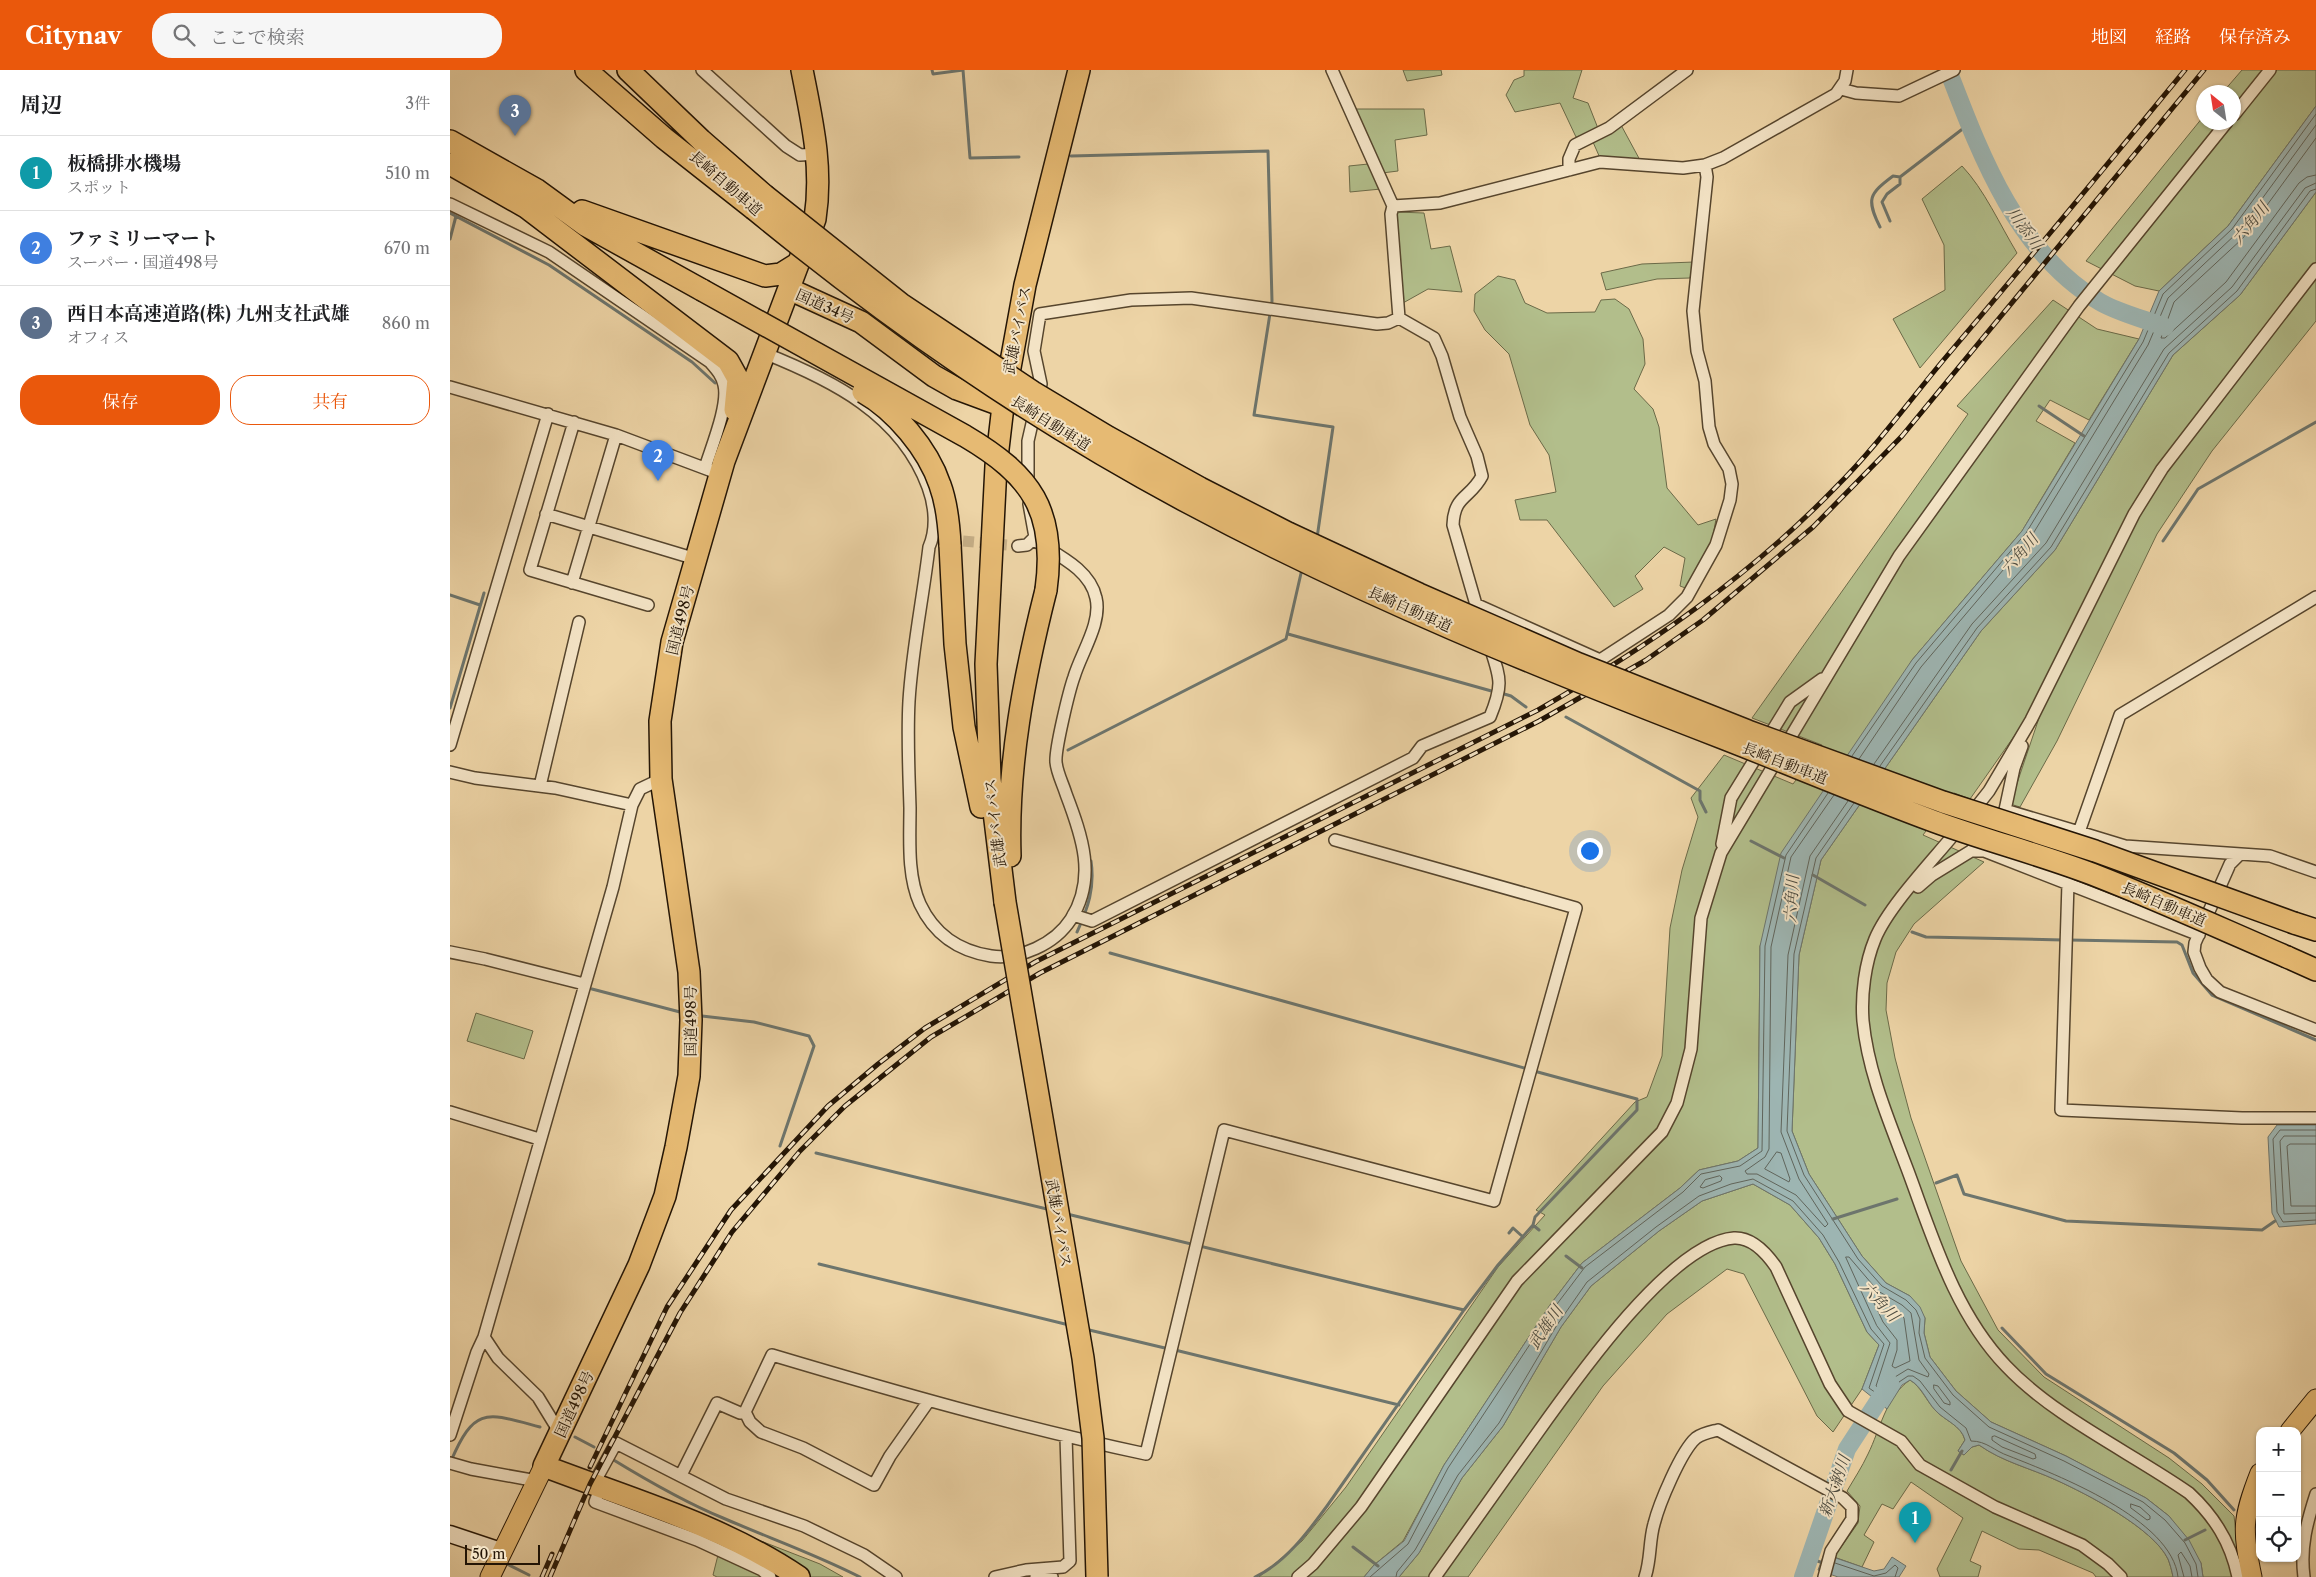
<!DOCTYPE html>
<html lang="ja">
<head>
<meta charset="utf-8">
<style>
  body { margin:0; font-family:"Libre Caslon Text","Noto Serif JP",serif; background:#f6f6f6; color:#202124 }
  .controls { position:absolute; right:15px; bottom:15px; display:grid; overflow:hidden; border-radius:10px; box-shadow:0 1px 4px #0004 }
  .controls button { width:45px; height:45px; display:grid; place-items:center; padding:0; border:0; border-bottom:1px solid #e0e0e0; background:#fff; color:#202124; font:25px sans-serif }
  .compass { position:absolute; left:1746px; top:15px; width:45px; height:45px; border-radius:50%; background:#fff; box-shadow:0 1px 4px #0004; rotate:330deg }
  .scale { position:absolute; left:15px; bottom:12px; width:75px; box-sizing:border-box; padding-left:5px; border:2px solid #241505; border-top:0; font-size:14px; line-height:18px; white-space:nowrap; color:#241505; -webkit-text-stroke:4px #f3e3c5; paint-order:stroke }
  .you { position:absolute; left:1139px; top:780px; width:18px; height:18px; margin:-12px; border:4px solid #fff; border-radius:50%; background:#1a73e8; box-shadow:0 0 0 8px #1a73e833 }
  .badge { display:grid; place-items:center; width:32px; height:32px; border-radius:50%; background:#ea580c; color:#fff; font-size:16px; font-weight:700 }
  .pin { position:absolute; translate:-50% -41px; filter:drop-shadow(0 1px 2px #0008) }
  .pin::after { content:''; position:absolute; top:26px; width:18px; height:15px; background:inherit; clip-path:polygon(0 0,100% 0,50% 100%) }
  .list { margin:0; padding:0; list-style:none }
  h2 { display:flex; justify-content:space-between; align-items:center; height:65px; margin:0; padding:0 20px; font-size:21px }
  h2 small { font-size:16px; font-weight:400; color:#757577 }
  .list li { display:grid; grid-template-columns:32px 1fr auto; gap:15px; align-items:center; box-sizing:border-box; height:75px; padding:0 20px; border-top:1px solid #e0e0e0 }
  .list b { display:block; font-size:19px; white-space:nowrap }
  .list p { margin:0; font-size:16px; white-space:nowrap; color:#757577 }
  .list em { font-size:16px; font-style:normal; color:#757577 }
  .actions { display:flex; gap:10px; padding:15px 20px }
  .actions a { flex:1; padding:11px 0; border:1px solid #ea580c; border-radius:20px; text-align:center; font-size:18px; color:#ea580c }
  .actions .main { background:#ea580c; color:#fff }
  .icon { flex:none; width:28px; height:28px; fill:none; stroke:currentColor; stroke-width:2; stroke-linecap:round; stroke-linejoin:round }
  .map { position:relative; flex:none; width:1866px; height:1507px; overflow:hidden }
  header { display:flex; align-items:center; gap:30px; box-sizing:border-box; height:70px; padding:0 25px; background:#ea580c; color:#fff }
  header strong { font-size:24px }
  nav { display:flex; gap:28px; margin-inline-start:auto; font-size:18px }
  .search { width:350px; height:45px; background:#f6f6f6; display:flex; align-items:center; gap:12px; box-sizing:border-box; padding:0 18px; border-radius:20px; color:#757577; font-size:19px }
  main { display:flex }
  aside { flex:1; background:#fff }
  .map>svg:first-child { display:block }
</style>
</head>
<body>
<header>
<strong>Citynav</strong>
<div class="search"><svg class="icon" aria-label="search" viewBox="0 0 24 24"><circle cx="10" cy="10" r="6"/><path d="M15 15l6 6"/></svg>ここで検索</div>
<nav><a>地図</a><a>経路</a><a>保存済み</a></nav>
</header>
<main>
<aside>
<h2>周辺<small>3件</small></h2>
<ul class="list">
<li><span class="badge" style="background:#0f9aa8">1</span><div><b>板橋排水機場</b><p>スポット</p></div><em>510 m</em></li>
<li><span class="badge" style="background:#3f7fe0">2</span><div><b>ファミリーマート</b><p>スーパー · 国道498号</p></div><em>670 m</em></li>
<li><span class="badge" style="background:#5c6f8a">3</span><div><b>西日本高速道路(株) 九州支社武雄</b><p>オフィス</p></div><em>860 m</em></li>
</ul>
<div class="actions"><a class="main">保存</a><a>共有</a></div>
</aside>
<div class="map">
<svg width="1866" height="1507" viewBox="0 0 1866 1507">
  <rect width="100%" height="100%" fill="#edd4a6"/>
  <filter id="stains"><feTurbulence type="fractalNoise" baseFrequency=".004" numOctaves="4"/><feColorMatrix values="0 0 0 0 .2 0 0 0 0 .09 0 0 0 0 .02 0 0 0 .5 -.17"/></filter>
  <radialGradient id="worn" r=".72"><stop offset=".6" stop-color="#630" stop-opacity="0"/><stop offset="1" stop-color="#630" stop-opacity=".3"/></radialGradient>
  <path fill="#b2be8b" stroke="#6b6a48" d="M953,0H991L992,5L957,11Z
    M1074,0H1132L1123,28L1138,33L1151,66L1171,55L1191,92L1150,88L1139,63L1126,67L1110,33L1065,42L1056,25L1064,10L1074,6Z
    M1792,0H1866V36L1778,156L1709,221L1685,216L1636,191L1753,47L1754,52H1784V22H1773Z
    M903,39H974L977,65L945,70L948,101L924,104L931,119L900,122L899,96L928,93Z
    M1512,96C1534,119 1550,155 1567,183L1470,298L1443,249L1495,220L1494,175L1472,129Z
    M1866,122V251L1762,381L1707,464L1607,671L1570,737L1560,734L1589,648L1579,645L1520,729L1504,723L1473,765L1534,792L1464,854L1446,882L1437,913L1436,940L1445,988L1461,1048L1511,1191L1548,1260L1594,1307L1719,1388L1752,1414L1784,1446L1790,1496L1786,1507H1753L1751,1493L1719,1446L1696,1428L1616,1386L1541,1352L1506,1321L1480,1287L1474,1263L1475,1248L1460,1226L1436,1213L1412,1186L1359,1104L1342,1061L1349,885L1371,790L1531,561L1605,480L1723,285L1790,225Z
    M946,142L974,143L981,179L1000,176L1012,222L978,219L953,233Z
    M1244,192L1240,208L1207,209L1156,220L1151,203L1192,194Z
    M1048,206L1065,210L1075,233L1097,243L1145,242L1151,230L1165,229L1179,239L1193,269L1195,294L1184,319L1203,339L1209,357L1217,418L1248,455L1266,449L1261,477L1238,519L1230,516L1235,488L1214,477L1185,506L1193,519L1164,537L1097,450H1070L1065,430L1106,422L1099,385L1080,355L1059,284L1035,260L1024,241L1025,224Z
    M1603,230L1647,259L1689,269L1639,350L1600,330L1586,351L1625,373L1572,461L1462,590L1310,876L1308,1078L1288,1091L1249,1100L1230,1118L1132,1193L1100,1235L994,1395L953,1471L924,1495L914,1507H809L852,1471L896,1417L1048,1197L1095,1145L1086,1140L1185,1032L1197,1027L1212,986L1220,858L1232,800L1248,747L1241,728L1274,685L1343,714L1372,675L1302,648L1518,344L1507,336Z
    M26,943L83,961L74,989L17,971Z
    M1303,1114L1340,1135L1369,1168L1385,1194L1417,1262L1429,1275L1412,1319L1383,1362L1367,1346L1294,1204L1277,1199L1217,1244L1153,1316L1018,1507H949L969,1483L1012,1408L1053,1356L1111,1257L1141,1216L1209,1161L1252,1131Z
    M1460,1310C1471,1317 1476,1330 1485,1340C1495,1351 1511,1355 1515,1370L1508,1381L1514,1385L1522,1377L1529,1375C1553,1392 1580,1398 1606,1410C1637,1424 1703,1458 1718,1489C1720,1494 1722,1501 1723,1507H1646L1643,1503L1589,1480L1569,1479L1532,1461L1520,1491L1531,1496L1528,1507H1490L1487,1499L1513,1448L1461,1412L1443,1439L1432,1434L1414,1465L1424,1472L1412,1497L1384,1487L1408,1453L1410,1436L1397,1421C1404,1409 1412,1397 1418,1384C1430,1360 1436,1326 1460,1310Z
    M280,1459L370,1494L393,1507H267L263,1505L269,1481Z"/>
  <path fill="#9db5b2" stroke="#6d756d" d="M1866,36V122L1790,225L1723,285L1605,480L1531,561L1371,790L1349,885L1342,1061L1359,1104L1412,1186L1436,1213L1460,1226L1470,1237L1475,1248L1474,1263L1480,1287L1506,1321L1541,1352L1616,1386L1696,1428L1719,1446L1739,1470L1751,1493L1753,1507H1723C1722,1501 1720,1494 1718,1489C1703,1458 1637,1424 1606,1410C1580,1398 1553,1392 1529,1375L1522,1377L1514,1385L1508,1381L1515,1370C1511,1355 1495,1351 1485,1340C1476,1330 1472,1317 1460,1310L1452,1315L1437,1339L1412,1319L1429,1275L1417,1262L1385,1194L1369,1168L1340,1135L1303,1114L1252,1131L1209,1161L1141,1216L1111,1257L1053,1356L1012,1408L969,1483L949,1507H914L924,1495L954,1471L994,1395L1100,1235L1132,1193L1230,1118L1249,1100L1288,1091L1308,1078L1310,876L1331,783L1462,590L1572,461L1689,269L1709,221L1778,156Z
    M1827,1055H1866V1154L1829,1157L1822,1143L1818,1067Z
    M1374,1484L1424,1501L1434,1499L1442,1487L1456,1496L1449,1507H1388L1368,1500Z"/>
  <g fill="none" stroke-linecap="round" stroke-linejoin="round">
    <path stroke="#60655c" stroke-width="1" d="M1866,68L1793,168L1724,232L1711,268H1715L1776,212L1849,113L1857,107L1866,105
      M1402,686L1466,593L1576,463L1693,272L1713,224L1782,159L1866,44
      M1409,689L1471,597L1581,467L1698,275L1718,228L1787,163L1866,55
      M1424,694L1522,554L1596,473L1714,279L1782,217L1855,118L1866,113
      M1430,696L1527,558L1601,477L1719,283L1787,221L1860,121L1866,119
      M1384,725L1341,787L1321,877L1319,1079L1315,1087L1295,1101L1297,1104H1307L1346,1125L1375,1157L1378,1154L1349,1109L1331,1062L1338,885L1360,786L1398,731
      M1404,733L1366,788L1344,884L1337,1061L1354,1105L1408,1189L1432,1216L1456,1230L1466,1240L1470,1249L1469,1263L1475,1288L1503,1325L1539,1357L1614,1391L1693,1432L1715,1450L1735,1473L1746,1494L1748,1507
      M1866,1060H1830L1823,1069L1827,1142L1833,1152L1866,1150
      M1866,1066H1834L1830,1071L1834,1144L1866,1143
      M1866,1074H1840L1837,1076L1841,1136H1866
      M1327,1082L1331,1083L1340,1109L1339,1112L1315,1099Z
      M1270,1106L1272,1108L1271,1111L1253,1118L1250,1117L1255,1110Z
      M1396,1187H1399L1428,1221L1452,1235L1461,1243L1469,1290L1479,1304L1478,1307L1458,1299L1445,1307L1435,1321L1426,1316L1440,1273L1427,1256Z
      M1425,1230L1448,1241L1454,1248L1460,1291L1445,1298L1442,1296L1447,1280V1270L1433,1252L1424,1233Z
      M1484,1315L1488,1316L1500,1332V1335L1494,1333L1484,1319Z
      M1545,1366L1585,1384L1586,1388L1583,1389L1552,1377L1542,1370V1367Z
      M1681,1434L1690,1437L1700,1446V1449L1697,1450L1681,1438Z
      M1385,1493L1424,1506L1436,1503L1445,1495L1448,1498L1445,1507
      M920,1507L958,1474L998,1398L1104,1238L1135,1197L1233,1122L1251,1104L1290,1096L1312,1081L1315,876L1336,785L1378,723
      M946,1507L947,1502L965,1480L1008,1405L1049,1353L1107,1255L1137,1212L1206,1157L1249,1126L1281,1114L1303,1109L1343,1131L1373,1165L1389,1192L1421,1259L1434,1274L1419,1318L1436,1330L1449,1312L1458,1306H1463L1470,1311L1490,1337L1516,1358L1521,1371C1537,1371 1544,1381 1559,1386C1607,1405 1722,1449 1728,1507
      M1734,1507L1728,1485L1731,1482L1740,1496L1742,1507"/>
    <path stroke="#6d756d" stroke-width="3" d="M482,0L483,4L513,0L520,88L569,87
      M621,86L818,81L822,231L804,345L883,357L867,468
      M0,143L99,195L242,292L265,313
      M1440,151L1432,132L1437,124L1450,114V107
      M1430,157C1416,129 1419,124 1443,106L1450,107L1519,54
      M0,169L6,146
      M1589,336L1634,366
      M1713,471L1748,419L1866,352
      M0,525L30,535
      M838,564L1045,622
      M1051,623L1061,626L1076,637
      M0,638L34,523
      M1116,647L1250,721V730L1256,742
      M618,680L836,569L852,499
      M1301,771L1334,788
      M1363,805L1415,835
      M627,862C638,838 645,818 641,791
      M1462,862L1476,867L1613,870
      M1619,870L1727,872L1732,875L1743,903L1762,925L1866,970
      M660,883L1078,999
      M142,919L230,942
      M252,946L304,952L359,966L364,976L330,1076
      M366,1083L601,1140
      M1486,1113L1507,1105L1514,1124L1616,1151L1812,1160L1825,1151
      M617,1144L1014,1240
      M1383,1149L1447,1129
      M1083,1155L1085,1147L1187,1040V1029L1084,1001
      M1059,1163L1063,1158L1073,1167
      M1116,1186L1132,1198
      M369,1194L619,1255
      M1552,1258L1596,1304L1724,1383L1757,1410L1784,1440
      M635,1259L719,1279
      M725,1280L949,1335
      M125,1367L144,1377
      M162,1389C198,1411 234,1432 273,1448C319,1468 365,1484 410,1507
      M1,1391C25,1335 37,1343 90,1357
      M1501,1400L1512,1381
      M1806,1457L1808,1436
      M1735,1470L1755,1460
      M903,1477L928,1496
      M1359,1488L1373,1493
      M57,1494L79,1505
      M805,1507C835,1493 858,1462 877,1436L1014,1240L1048,1195L1083,1155L1089,1160"/>
    <path stroke="#9db5b2" stroke-width="18" d="M1498,0C1531,86 1567,183 1650,232C1669,243 1694,249 1715,257
      M1353,1507L1397,1379L1440,1313"/>
    <path stroke="#c5ae86" stroke-width="11" stroke-dasharray="11 5.5" stroke-linecap="butt" d="M513,471L568,476"/>
    <defs>
      <path id="street" d="M252,0L336,76L350,85L368,84
        M882,0L943,136L941,144L949,248
        M1391,19L1406,23L1449,26L1504,0
        M1784,45L1820,0
        M1119,100V89L1125,75L1159,58L1237,0
        M0,134L99,182L260,292C266,299 272,305 274,315C279,335 261,378 255,398
        M943,136L990,133L1150,92L1233,98L1255,95L1273,88L1386,24L1395,11L1397,0
        M949,248L984,268L992,286L1010,347L1027,386L1032,406C1020,429 1004,425 1003,455L1031,552
        M314,283C382,310 451,344 478,417C485,436 487,459 479,477C473,528 462,580 459,631C457,667 459,703 460,738C460,769 457,805 470,834C484,864 509,881 541,886C570,890 605,874 621,849C647,808 632,766 616,724C613,714 607,703 606,692C605,679 619,621 624,607C631,583 652,553 646,528C640,499 607,485 584,470
        M0,317L166,365L262,401
        M124,352L80,500L198,535
        M578,416V371L591,314L584,281L590,244L681,230L741,228L927,254L938,253L949,248
        M96,444L246,489
        M568,476L577,475L585,467L579,434
        M122,513L166,365
        M1866,527L1670,645L1629,762L1675,776L1820,786L1866,802
        M1025,534L1150,590L1219,545L1237,527L1266,475L1280,430L1282,414L1279,399L1264,374L1259,357L1255,311L1247,281L1243,241L1257,107L1255,95
        M0,675L98,344
        M0,702L25,708L105,718L182,735
        M90,716L129,552
        M1555,740L1629,762
        M1520,745L1539,721L1581,650L1684,444L1712,399L1866,199
        M1510,757C1486,787 1439,835 1425,869C1415,893 1411,925 1413,951C1418,1003 1440,1053 1458,1101C1483,1168 1505,1243 1556,1296C1604,1347 1682,1383 1739,1423C1765,1447 1781,1473 1788,1507
        M1272,774L1281,728L1340,632L1372,609
        M1521,781H1534L1749,865
        M1789,785L1780,794L1745,873L1744,882L1750,898L1757,910L1770,922L1866,960
        M1618,813L1611,1040L1792,1048H1866
        M1468,817L1482,805L1521,781L1555,740L1564,698L1572,676
        M623,845L642,851L963,688L972,676L1040,647C1054,613 1050,608 1039,574
        M0,882L35,889L134,914
        M0,1042L89,1069
        M295,1342L300,1352L311,1362L353,1378L424,1415L440,1386L478,1332
        M110,1363L88,1327L48,1288L34,1267L163,817L182,735L190,719L211,709
        M0,1365L27,1282L34,1267
        M0,1393L21,1399L87,1411
        M231,1405L267,1333L290,1343L295,1342L322,1285C446,1322 569,1357 696,1384L774,1060L1044,1131L1126,838L885,770
        M143,1415L166,1373L276,1429L354,1456L414,1485L446,1507
        M150,1418L145,1432L247,1470L312,1500L320,1507
        M545,1507L576,1500L613,1497L620,1491L616,1367
        M586,1507L594,1505L602,1507
        M848,1507L863,1494L911,1437L1067,1211L1212,1062L1227,1033L1241,979L1251,848L1271,783L1449,486L1629,236L1777,52
        M985,1507C1013,1467 1042,1427 1071,1386C1110,1332 1216,1173 1284,1168C1302,1167 1317,1184 1326,1197L1380,1314L1398,1341L1451,1371L1470,1395L1545,1437L1632,1475L1658,1494L1671,1507
        M1195,1507C1201,1490 1199,1471 1204,1454C1209,1434 1231,1381 1246,1368C1253,1363 1260,1362 1268,1360L1393,1428L1402,1437V1449L1381,1481L1374,1507
        M1854,1507C1850,1477 1857,1452 1866,1424"/>
      <path id="secondary" d="M0,1464L51,1481"/>
      <path id="primary" d="M1840,1361L1866,1329
        M40,1507L94,1396
        M1802,1507C1792,1459 1792,1449 1810,1403"/>
      <path id="highway" d="M136,0L214,68L304,139
        M178,0L251,70L314,125
        M0,71L87,120L135,155L252,220
        M0,94L88,144
        M77,138L278,291L288,309L285,340
        M132,141L315,206L331,204L347,194
        M339,219L411,252L484,306L507,319L553,336
        M500,475L505,574L514,657L531,737
        M560,786C557,695 574,607 596,520
        M555,832L540,709L536,594L546,396L553,336L575,215L629,0
        M1844,853L1866,860
        M1837,887L1866,900
        M349,1507C272,1455 180,1429 94,1396L189,1195L215,1126L226,1077L239,1006L241,950L239,902L211,709L210,651L222,572L274,391L365,149C373,97 362,51 352,0"/>
    </defs>
    <use href="#street" stroke="#56452d" stroke-width="14"/>
    <use href="#secondary" stroke="#241505" stroke-width="19"/>
    <use href="#primary" stroke="#241505" stroke-width="21"/>
    <use href="#highway" stroke="#241505" stroke-width="24"/>
    <use href="#street" stroke="#f3e3c5" stroke-width="11"/>
    <use href="#secondary" stroke="#f3e3c5" stroke-width="16"/>
    <use href="#primary" stroke="#e6ba73" stroke-width="19"/>
    <use href="#highway" stroke="#e6ba73" stroke-width="21"/>
    <defs>
      <path id="rail" d="M140,1397L217,1237L281,1140L378,1036L428,994L475,958L585,892L1088,640C1196,578 1299,507 1386,417C1426,377 1460,330 1496,287C1577,192 1656,96 1735,0
        M92,1507L102,1484
        M100,1507L140,1414L230,1243L282,1162L350,1081L395,1036L481,967L590,903L1089,651L1196,590L1253,550L1363,457L1452,366L1754,0"/>
    </defs>
    <use href="#rail" stroke="#241505" stroke-width="5"/>
    <use href="#rail" stroke="#f3e3c5" stroke-width="3" stroke-dasharray="9" stroke-linecap="butt"/>
    <defs>
      <path id="highway-bridge" d="M314,125L451,234L583,322L658,367L750,418L838,463L969,524L1129,594L1298,661L1493,732L1645,781L1844,853
        M304,139C442,252 581,349 739,433C911,525 1093,599 1275,669C1344,696 1413,725 1483,751C1537,771 1593,785 1647,806C1711,831 1774,860 1837,887
        M252,220L515,366C581,405 607,441 596,520
        M413,322C445,340 478,379 490,415C497,434 499,455 500,475
        M555,832L633,1288L643,1368L647,1507"/>
    </defs>
    <use href="#highway-bridge" stroke="#241505" stroke-width="24" stroke-linecap="butt"/>
    <use href="#highway-bridge" stroke="#e6ba73" stroke-width="21"/>
  </g>
  <g text-anchor="middle" dominant-baseline="central" stroke-width="4" stroke-linejoin="round" paint-order="stroke">
    <g font-size="15" fill="#241505" stroke="#f3e3c5">
      <text transform="translate(276 113) rotate(41)">長崎自動車道</text>
      <text transform="translate(375 236) rotate(24)">国道34号</text>
      <text transform="translate(567 260) rotate(-79)">武雄バイパス</text>
      <text transform="translate(601 353) rotate(32)">長崎自動車道</text>
      <text transform="translate(960 539) rotate(24)">長崎自動車道</text>
      <text transform="translate(230 550) rotate(-76)">国道498号</text>
      <text transform="translate(1335 693) rotate(21)">長崎自動車道</text>
      <text transform="translate(545 753) rotate(-97)">武雄バイパス</text>
      <text transform="translate(1714 834) rotate(23)">長崎自動車道</text>
      <text transform="translate(240 951) rotate(-90)">国道498号</text>
      <text transform="translate(609 1153) rotate(80)">武雄バイパス</text>
      <text transform="translate(124 1334) rotate(-65)">国道498号</text>
    </g>
    <g font-size="16" font-style="italic" fill="#4e4d42" stroke="#f3e3c5">
      <text transform="translate(1800 153) rotate(-51)">六角川</text>
      <text transform="translate(1575 158) rotate(54)">川添川</text>
      <text transform="translate(1569 484) rotate(-50)">六角川</text>
      <text transform="translate(1341 829) rotate(-87)">六角川</text>
      <text transform="translate(1430 1231) rotate(47)">六角川</text>
      <text transform="translate(1095 1257) rotate(-56)">武雄川</text>
      <text transform="translate(1384 1416) rotate(-71)">新大納川</text>
    </g>
  </g>
  <rect width="100%" height="100%" filter="url(#stains)"/>
  <rect width="100%" height="100%" fill="url(#worn)"/>
</svg>
<div class="controls">
<button>+</button>
<button>−</button>
<button><svg class="icon" aria-label="locate" viewBox="0 0 24 24"><circle cx="12" cy="12" r="6"/><path d="M12 2v4M12 18v4M2 12h4M18 12h4"/></svg></button>
</div>
<svg class="compass" viewBox="-18 -18 36 36"><path d="M0-13l5 13h-10z" fill="#e53935"/><path d="M0 13l5-13h-10z" fill="#757577"/></svg>
<div class="scale">50 m</div>
<div class="you"></div>
<div class="pin badge" style="left:1465px;top:1473px;background:#0f9aa8">1</div>
<div class="pin badge" style="left:208px;top:411px;background:#3f7fe0">2</div>
<div class="pin badge" style="left:65px;top:66px;background:#5c6f8a">3</div>
</div>
</main>
</body>
</html>
